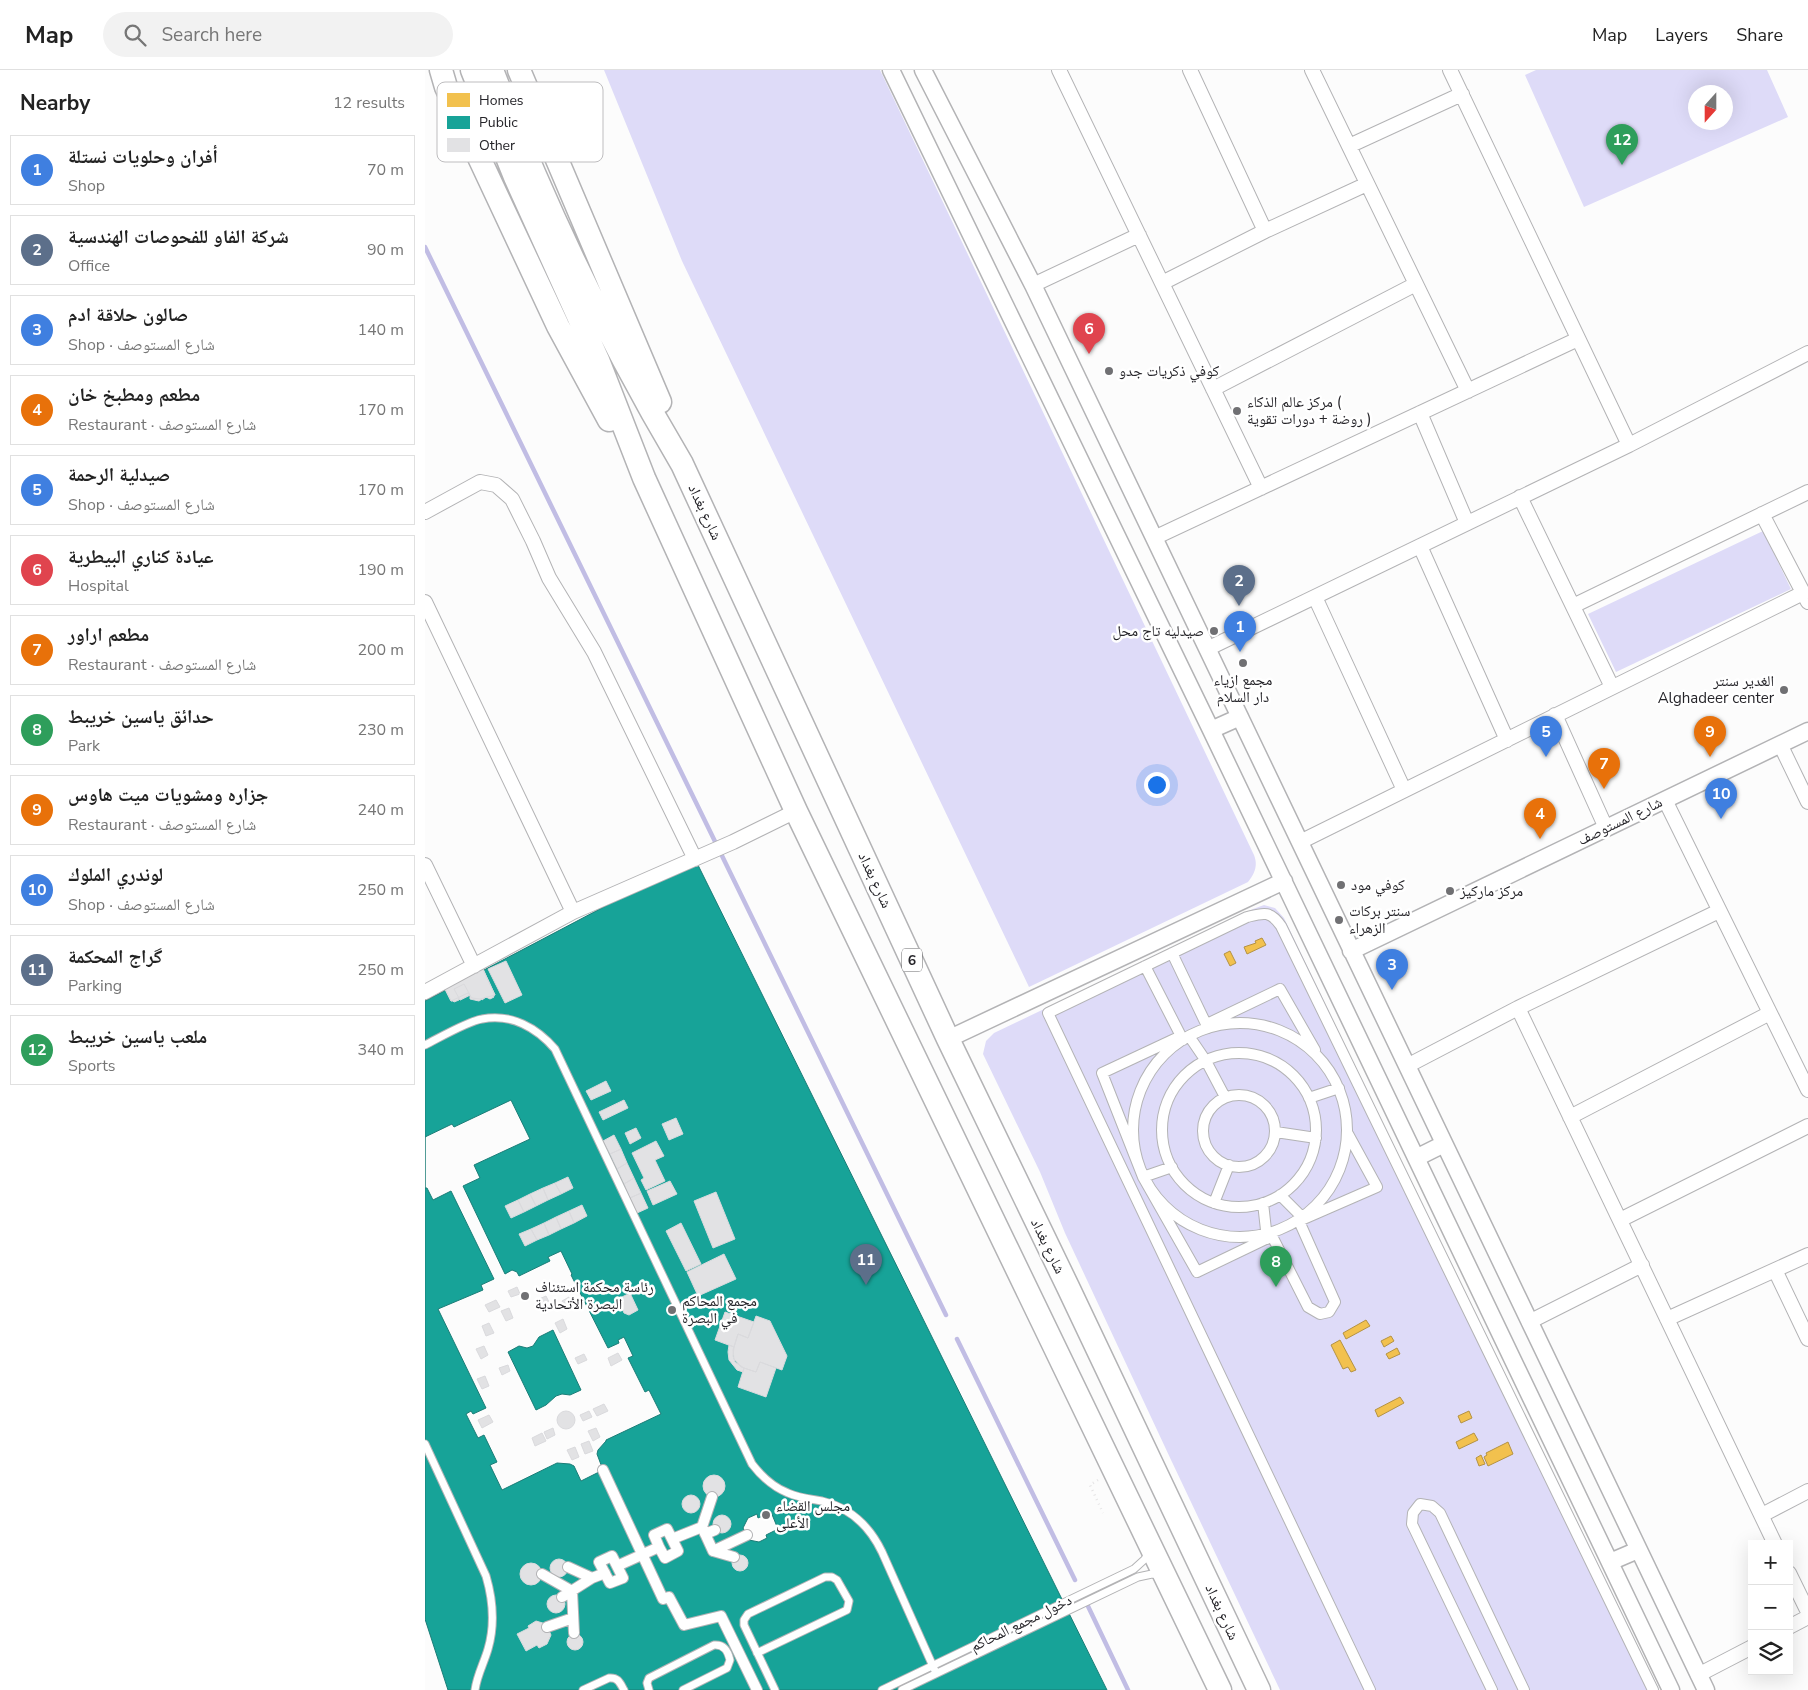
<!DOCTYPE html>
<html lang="en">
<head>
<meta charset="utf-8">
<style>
  body { margin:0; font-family:"Nunito Sans","Noto Naskh Arabic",sans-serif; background:#f2f2f2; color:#222 }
  .controls { position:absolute; right:15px; bottom:15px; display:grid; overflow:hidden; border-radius:0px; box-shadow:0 5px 20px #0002 }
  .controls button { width:45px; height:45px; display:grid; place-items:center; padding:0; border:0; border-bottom:1px solid #e0e0e0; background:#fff; color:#222; font:25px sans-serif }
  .compass { position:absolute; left:1263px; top:15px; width:45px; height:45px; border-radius:50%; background:#fff; box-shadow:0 5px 20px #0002; rotate:201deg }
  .you { position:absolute; left:731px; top:714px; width:18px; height:18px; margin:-12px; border:4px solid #fff; border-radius:50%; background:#1a73e8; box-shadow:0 0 0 8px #1a73e833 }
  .badge { display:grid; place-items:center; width:32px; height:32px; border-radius:50%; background:#707073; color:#fff; font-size:16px; font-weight:700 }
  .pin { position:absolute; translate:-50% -41px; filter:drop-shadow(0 1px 2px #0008) }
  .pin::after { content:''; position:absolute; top:26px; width:18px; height:15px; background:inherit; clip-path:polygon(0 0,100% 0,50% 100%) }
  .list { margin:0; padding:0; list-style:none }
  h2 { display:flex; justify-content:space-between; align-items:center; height:65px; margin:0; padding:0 20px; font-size:21px }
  h2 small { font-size:16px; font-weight:400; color:#767676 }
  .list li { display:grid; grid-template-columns:32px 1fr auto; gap:15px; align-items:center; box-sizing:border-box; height:70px; margin:0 10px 10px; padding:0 10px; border:1px solid #e0e0e0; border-radius:0px }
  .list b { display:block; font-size:19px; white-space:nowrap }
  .list p { margin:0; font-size:16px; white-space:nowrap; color:#767676 }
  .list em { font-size:16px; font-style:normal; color:#767676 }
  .icon { flex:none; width:28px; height:28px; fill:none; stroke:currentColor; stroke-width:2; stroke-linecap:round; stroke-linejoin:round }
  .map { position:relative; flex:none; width:1383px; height:1620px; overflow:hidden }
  header { display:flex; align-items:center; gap:30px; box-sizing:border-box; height:70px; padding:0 25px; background:#fff; border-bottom:1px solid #e0e0e0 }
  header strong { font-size:24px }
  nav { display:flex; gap:28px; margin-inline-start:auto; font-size:18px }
  .search { width:350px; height:45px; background:#f2f2f2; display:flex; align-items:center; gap:12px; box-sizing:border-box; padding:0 18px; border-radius:28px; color:#767676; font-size:19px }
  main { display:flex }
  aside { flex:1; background:#fff }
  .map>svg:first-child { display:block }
</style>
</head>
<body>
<header>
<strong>Map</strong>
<div class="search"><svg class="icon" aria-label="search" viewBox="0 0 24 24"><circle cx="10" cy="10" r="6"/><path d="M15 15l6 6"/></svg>Search here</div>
<nav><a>Map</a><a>Layers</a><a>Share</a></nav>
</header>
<main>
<aside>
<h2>Nearby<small>12 results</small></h2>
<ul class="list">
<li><span class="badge" style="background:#3f7fe0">1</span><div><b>أفران وحلويات نستلة</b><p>Shop</p></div><em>70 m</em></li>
<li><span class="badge" style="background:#5c6f8a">2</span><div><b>شركة الفاو للفحوصات الهندسية</b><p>Office</p></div><em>90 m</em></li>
<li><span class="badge" style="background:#3f7fe0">3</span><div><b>صالون حلاقة ادم</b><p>Shop · شارع المستوصف</p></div><em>140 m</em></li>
<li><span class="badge" style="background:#e8710a">4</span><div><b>مطعم ومطبخ خان</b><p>Restaurant · شارع المستوصف</p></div><em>170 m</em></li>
<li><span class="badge" style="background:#3f7fe0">5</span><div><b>صيدلية الرحمة</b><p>Shop · شارع المستوصف</p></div><em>170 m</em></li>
<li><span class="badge" style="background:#e0444e">6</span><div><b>عيادة كناري البيطرية</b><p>Hospital</p></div><em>190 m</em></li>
<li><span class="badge" style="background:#e8710a">7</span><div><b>مطعم اراور</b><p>Restaurant · شارع المستوصف</p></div><em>200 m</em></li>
<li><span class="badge" style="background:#2e9e5b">8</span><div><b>حدائق ياسين خريبط</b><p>Park</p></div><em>230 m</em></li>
<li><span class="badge" style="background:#e8710a">9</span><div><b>جزاره ومشويات ميت هاوس</b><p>Restaurant · شارع المستوصف</p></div><em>240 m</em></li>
<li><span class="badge" style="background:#3f7fe0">10</span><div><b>لوندري الملوك</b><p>Shop · شارع المستوصف</p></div><em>250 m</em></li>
<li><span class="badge" style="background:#5c6f8a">11</span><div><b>گراج المحكمة</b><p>Parking</p></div><em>250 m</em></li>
<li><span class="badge" style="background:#2e9e5b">12</span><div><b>ملعب ياسين خريبط</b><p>Sports</p></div><em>340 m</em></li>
</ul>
</aside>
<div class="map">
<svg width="1383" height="1620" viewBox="0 0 1383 1620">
  <rect width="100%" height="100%" fill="#fcfcfc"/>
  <path fill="#dedbf8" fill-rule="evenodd" d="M179,0H455L829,785C833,795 830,803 823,812L604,917L257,191Z
    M1111,0H1342L1363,47L1159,137L1100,5ZM1270,22H1300V52H1270Z
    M1338,461L1366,519L1191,602L1163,544Z
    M839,835L850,838L859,848L1230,1620H855L747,1392L640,1163L615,1102L558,984L561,971L569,963L828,839Z"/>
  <path fill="#f2c14e" stroke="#b49243" d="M837,868L841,875L822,884L819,877L831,873L830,871Z
    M805,881L811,893L805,896L799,884Z
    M941,1250L945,1256L921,1269L918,1263Z
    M966,1266L969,1271L959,1277L956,1271Z
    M915,1270L931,1300L926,1302L923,1297L918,1299L906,1275Z
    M972,1278L975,1284L964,1289L961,1284Z
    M975,1327L979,1333L953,1347L950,1340Z
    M1044,1341L1047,1348L1036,1353L1033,1346Z
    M1049,1363L1053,1370L1034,1379L1031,1372Z
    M1083,1372L1088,1384L1063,1396L1059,1387L1062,1385L1061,1383Z
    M1056,1385L1060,1394L1054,1396L1051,1388Z"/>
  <path fill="#17a398" stroke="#1b7d77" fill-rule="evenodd" d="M270,789L682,1620H23L0,1549V931Z
    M86,1030L105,1069L49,1095L55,1108L38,1116L80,1204L87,1200L92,1202L94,1206L125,1191L123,1187L136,1181L147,1204L146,1205L183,1278L194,1273L193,1270L199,1267L208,1286L203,1288L220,1322L224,1320L236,1344L181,1370V1371L173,1380L172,1384L178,1400L156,1411L149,1396L145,1394L132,1393L77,1420L65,1395L72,1392L59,1365L53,1368L41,1344L46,1341L48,1344L61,1338L13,1239L58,1220L56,1215L69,1209L26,1121L8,1130L2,1118H0V1067L27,1054L29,1057ZM128,1260L156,1320L145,1325L137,1324L131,1326L121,1335L111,1340L83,1282L94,1276L102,1278L108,1276L114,1267Z
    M346,1442L353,1459L341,1465L342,1468L334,1472L324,1470L318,1458L323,1448L332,1444L333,1448Z"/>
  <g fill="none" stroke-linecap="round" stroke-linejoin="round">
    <path stroke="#c1bde4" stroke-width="4.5" d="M0,177L521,1245
      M532,1269L650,1510
      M661,1532L703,1620"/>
  </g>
  <path fill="#e2e2e4" stroke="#dadadd" d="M81,891L97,925L80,933L63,899Z
    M58,899L70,925H68L69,927L65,929L61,927L57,930V929L54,931L45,929V925L35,930L33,928L34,930L29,932L28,931H26L19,917Z
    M58,899L70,925L55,929L47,928L43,923L26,931L19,917Z
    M39,914L45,925L35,930L29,919Z
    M181,1011L186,1021L166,1030L161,1021Z
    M199,1030L203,1038L178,1050L174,1042Z
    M251,1048L258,1064L244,1070L237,1054Z
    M211,1058L216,1068L205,1074L200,1063Z
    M189,1065L196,1079L185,1084L178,1071Z
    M231,1071L239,1086L230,1090L240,1111L221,1120L216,1110L219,1108L207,1083Z
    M196,1079L202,1093L192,1099L185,1084Z
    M202,1093L209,1108L199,1114L192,1099Z
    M143,1107L148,1118L136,1124L130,1113Z
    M209,1108L216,1123L205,1128L199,1114Z
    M245,1111L252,1124L228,1135L222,1121Z
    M130,1113L136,1124L123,1130L118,1118Z
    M118,1118L123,1130L111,1136L105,1124Z
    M291,1122L310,1169L288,1178L269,1131Z
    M216,1123L223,1138L212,1143L205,1128Z
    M105,1124L111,1136L99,1142L93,1130Z
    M93,1130L99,1142L86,1148L80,1136Z
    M157,1135L162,1146L149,1153L144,1141Z
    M144,1141L149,1153L136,1159L131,1147Z
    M131,1147L136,1159L124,1165L119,1153Z
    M119,1153L124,1165L112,1170L106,1159Z
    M256,1153L276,1194L261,1201L241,1161Z
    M106,1159L112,1170L100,1176L94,1164Z
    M299,1184L311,1209L273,1226L262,1202Z
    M92,1217L95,1224L86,1227L83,1221Z
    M205,1223L213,1240L204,1245L199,1243L193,1229Z
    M121,1226L126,1236L119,1239L114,1229Z
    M144,1227L149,1237L141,1241L137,1231Z
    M71,1230L75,1237L64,1242L60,1235Z
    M84,1238L88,1248L81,1251L76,1241Z
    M300,1242L329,1252L323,1268L313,1264L309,1277L290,1270Z
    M331,1246L345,1251L362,1286L357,1300L335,1292L331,1302L316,1297L309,1289L308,1280L313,1264L323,1268Z
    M138,1249L142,1259L135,1263L130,1253Z
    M64,1253L69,1263L61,1266L57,1256Z
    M304,1275L309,1277L308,1286L310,1292L319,1298L318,1302L312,1300L304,1290L303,1282Z
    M59,1276L63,1285L56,1289L51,1279Z
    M193,1283L197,1290L186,1296L183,1288Z
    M159,1284L162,1290L153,1294L150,1288Z
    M335,1292L351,1298L341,1327L313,1317L319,1298L331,1302Z
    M83,1295L85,1301L77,1305L74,1298Z
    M60,1306L64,1316L57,1319L52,1309Z
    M179,1334L183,1341L172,1346L168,1339Z
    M164,1341L167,1347L158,1351L155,1345Z
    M132 1350a9 9 0 1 1 18 0a9 9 0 1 1-18 0Z
    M64,1345L68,1352L57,1358L53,1350Z
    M128,1358L130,1365L122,1369L119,1362Z
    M171,1358L175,1367L168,1371L163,1361Z
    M117,1363L121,1371L110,1376L107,1368Z
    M164,1371L168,1381L160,1384L156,1374Z
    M150,1377L154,1387L147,1390L142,1380Z
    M278 1416a11 11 0 1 1 22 0a11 11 0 1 1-22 0Z
    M257 1434a9 9 0 1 1 18 0a9 9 0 1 1-18 0Z
    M288 1454a9 9 0 1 1 18 0a9 9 0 1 1-18 0Z
    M307 1493a8 8 0 1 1 16 0a8 8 0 1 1-16 0Z
    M125 1498a9 9 0 1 1 18 0a9 9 0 1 1-18 0Z
    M95 1504a11 11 0 1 1 22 0a11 11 0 1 1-22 0Z
    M122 1534a9 9 0 1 1 18 0a9 9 0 1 1-18 0Z
    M111,1551L121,1554L126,1565L122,1574L114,1578L112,1575L101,1581L92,1564L104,1558L103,1556Z
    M142 1572a8 8 0 1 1 16 0a8 8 0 1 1-16 0Z"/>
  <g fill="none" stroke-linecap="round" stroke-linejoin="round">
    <defs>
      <path id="service" d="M0,975C14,968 43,951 57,949C86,943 112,958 130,979L327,1394C337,1407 348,1417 363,1423C374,1428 386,1429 397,1431C426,1438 445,1457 457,1482L511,1603
        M0,1374L61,1506C68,1530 70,1555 63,1579C59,1593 52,1605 50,1620
        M332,1583L422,1540L424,1531L412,1510L407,1507H400L323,1544L319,1550V1555L350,1620
        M158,1620L184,1608C193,1607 195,1613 199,1620
        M224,1620L222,1613L224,1608L289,1575C299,1574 303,1581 305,1590L302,1598L258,1620
        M457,1620L709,1499L720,1489L723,1483
        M477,1620L713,1507L727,1504L736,1505"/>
      <path id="pedestrian" d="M747,883L783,958
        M720,896L758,970
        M708 1060a107 107 0 1 1 214 0a107 107 0 1 1-214 0Z
        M782,954L855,919L890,980
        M756,966L677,1003L718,1107L772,1202L847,1166L883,1237L895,1244L904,1242L910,1232L874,1151L952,1117L923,1064
        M764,966L781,991L800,1027
        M737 1060a77 77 0 1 1 154 0a77 77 0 1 1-154 0Z
        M778 1061a36 36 0 1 1 72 0a36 36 0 1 1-72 0Z
        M884,1028L914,1018
        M851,1062L891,1068
        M718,1107L747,1097
        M855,1125L878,1148
        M789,1133L804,1095
        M838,1133L842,1169
        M178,1400L238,1529L244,1527L259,1555L296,1546L332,1620
        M277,1457L287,1427
        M280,1464L290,1460
        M247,1469L277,1457L288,1481L309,1487
        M288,1481L322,1465
        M187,1486L198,1508L185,1513L174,1492Z
        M192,1496L234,1477L240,1488L253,1481L242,1459L229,1465L234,1477
        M143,1497L167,1508
        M117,1504L147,1521L149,1563
        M137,1527L167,1508L180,1503
        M122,1557L148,1548
        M945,1620L623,943L822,847C838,843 845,840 856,856L1228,1620
        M1067,1620L987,1454L988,1443L995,1434L1007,1436L1015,1443L1099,1620"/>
      <path id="minor" d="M634,0L836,418
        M765,0L840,161
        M887,0L1043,321
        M1025,0L1204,375
        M924,76L1037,24
        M737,213L840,161L942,114
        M608,215L714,165
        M788,319L991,214
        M995,343L1042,453
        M1095,427L1187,617
        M0,442L55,412L71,415L87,429L108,471L124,508L169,582L270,789
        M1337,444L1383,532
        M729,468L1153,269
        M995,476L1082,670
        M890,527L979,720
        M0,532L148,842
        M1148,536L1383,422
        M782,579L1204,375L1383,283
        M1130,645L1181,758
        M1355,674L1383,732
        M1240,730L1383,1020
        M875,772L1378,523
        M0,795L49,896
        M0,922L148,842L308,772L371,741
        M1093,938L1350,1474
        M982,996L1093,938L1294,841
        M1145,1047L1345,943
        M1195,1150L1383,1056
        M1350,1200L1383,1269
        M1242,1249L1383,1185
        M1104,1252L1217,1195
        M1337,1445L1383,1421
        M1364,1503L1383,1542
        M1364,1557L1383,1547
        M1273,1605L1327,1577"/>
      <path id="tertiary" d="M466,0L786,660L1246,1620
        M498,0L608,215L1281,1620
        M786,660L815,647
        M926,881L1383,661
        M523,969L859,811
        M991,1088L1019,1074
        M1185,1492L1213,1480"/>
      <path id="trunk" d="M16,0L21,17L133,256L184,350
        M47,0L90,107L173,290L219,408L371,741L795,1620
        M67,0C120,137 182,268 257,394L523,969L643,1217L834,1620
        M94,0L235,332"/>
    </defs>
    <use href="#service" stroke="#b3b3b5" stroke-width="9"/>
    <use href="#pedestrian" stroke="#b3b3b5" stroke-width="12"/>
    <use href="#minor" stroke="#b3b3b5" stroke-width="16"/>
    <use href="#tertiary" stroke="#b3b3b5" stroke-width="19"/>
    <use href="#trunk" stroke="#b3b3b5" stroke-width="25"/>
    <path stroke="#e5e4e5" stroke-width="2.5" stroke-dasharray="1 4" stroke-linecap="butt" d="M673,1410L665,1415L678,1443"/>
    <use href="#service" stroke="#fff" stroke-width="7"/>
    <use href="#pedestrian" stroke="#fff" stroke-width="10"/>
    <use href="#minor" stroke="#fff" stroke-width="14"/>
    <use href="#tertiary" stroke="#fff" stroke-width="16"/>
    <use href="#trunk" stroke="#fff" stroke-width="22"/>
  </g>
  <g fill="#707073" stroke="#fff" stroke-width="2">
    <circle cx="684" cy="301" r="5"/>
    <circle cx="812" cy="341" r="5"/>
    <circle cx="789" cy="561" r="5"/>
    <circle cx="818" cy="593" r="5"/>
    <circle cx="1359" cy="620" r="5"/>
    <circle cx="916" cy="815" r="5"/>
    <circle cx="1025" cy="821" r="5"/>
    <circle cx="914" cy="850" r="5"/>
    <circle cx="100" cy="1226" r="5"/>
    <circle cx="247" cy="1240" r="5"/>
    <circle cx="341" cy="1445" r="5"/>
  </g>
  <g text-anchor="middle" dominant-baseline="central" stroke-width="5" stroke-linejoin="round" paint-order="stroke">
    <rect fill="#fff" stroke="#666669" stroke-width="1" x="477" y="878.5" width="20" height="23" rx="4"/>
    <g font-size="14" font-weight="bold" fill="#252429">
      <text x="487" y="890">6</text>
    </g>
    <g font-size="15" fill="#252429" stroke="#fff" text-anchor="start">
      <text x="694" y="301">كوفي ذكريات جدو</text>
      <text x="822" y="332">مركز عالم الذكاء (<tspan x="822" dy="17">روضة + دورات تقوية )</tspan></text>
      <text x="779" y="561" text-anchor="end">صيدليه تاج محل</text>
      <text x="818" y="610" text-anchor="middle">مجمع ازياء<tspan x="818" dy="17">دار السلام</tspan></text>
      <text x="1349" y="611" text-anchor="end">الغدير سنتر<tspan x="1349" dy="17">Alghadeer center</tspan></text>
      <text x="926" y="815">كوفي مود</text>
      <text x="1035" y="821">مركز ماركيز</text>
      <text x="924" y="841">سنتر بركات<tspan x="924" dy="17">الزهراء</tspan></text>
      <text x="110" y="1217">رئاسة محكمة استئناف<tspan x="110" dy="17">البصرة الأتحادية</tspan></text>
      <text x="257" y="1231">مجمع المحاكم<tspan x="257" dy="17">في البصرة</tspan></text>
      <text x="351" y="1436">مجلس القضاء<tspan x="351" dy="17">الأعلى</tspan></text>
    </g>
    <g font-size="15" fill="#252429" stroke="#fff">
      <text transform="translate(280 442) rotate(65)">شارع بغداد</text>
      <text transform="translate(1195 751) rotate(-26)">شارع المستوصف</text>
      <text transform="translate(450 810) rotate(65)">شارع بغداد</text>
      <text transform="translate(623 1176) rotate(64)">شارع بغداد</text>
      <text transform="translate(797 1542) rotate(65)">شارع بغداد</text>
      <text transform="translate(596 1553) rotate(-26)">دخول مجمع المحاكم</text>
    </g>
  </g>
  <rect x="12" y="12" width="166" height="80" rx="8" fill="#fff" stroke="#bebdbf" stroke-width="1"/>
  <rect x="22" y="23" width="23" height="14" fill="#f2c14e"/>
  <rect x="22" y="46" width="23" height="13" fill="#17a398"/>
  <rect x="22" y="68" width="23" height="14" fill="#e2e2e4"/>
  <g font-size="14" fill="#252429">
    <text x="54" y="35">Homes</text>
    <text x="54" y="57">Public</text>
    <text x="54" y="80">Other</text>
  </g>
</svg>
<div class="controls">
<button>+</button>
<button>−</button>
<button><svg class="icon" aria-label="layers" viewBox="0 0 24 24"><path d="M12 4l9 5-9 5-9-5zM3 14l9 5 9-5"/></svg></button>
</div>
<svg class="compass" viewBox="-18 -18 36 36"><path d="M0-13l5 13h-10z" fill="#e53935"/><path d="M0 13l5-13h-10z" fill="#767676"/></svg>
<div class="you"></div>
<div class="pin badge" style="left:815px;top:582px;background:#3f7fe0">1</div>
<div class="pin badge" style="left:814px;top:536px;background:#5c6f8a">2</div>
<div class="pin badge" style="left:967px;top:920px;background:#3f7fe0">3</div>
<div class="pin badge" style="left:1115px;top:769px;background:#e8710a">4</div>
<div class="pin badge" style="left:1121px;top:687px;background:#3f7fe0">5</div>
<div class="pin badge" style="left:664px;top:284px;background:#e0444e">6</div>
<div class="pin badge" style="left:1179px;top:719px;background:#e8710a">7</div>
<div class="pin badge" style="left:851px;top:1217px;background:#2e9e5b">8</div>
<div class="pin badge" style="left:1285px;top:687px;background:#e8710a">9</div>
<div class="pin badge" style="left:1296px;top:749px;background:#3f7fe0">10</div>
<div class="pin badge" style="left:441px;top:1215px;background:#5c6f8a">11</div>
<div class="pin badge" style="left:1197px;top:95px;background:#2e9e5b">12</div>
</div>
</main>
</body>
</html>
